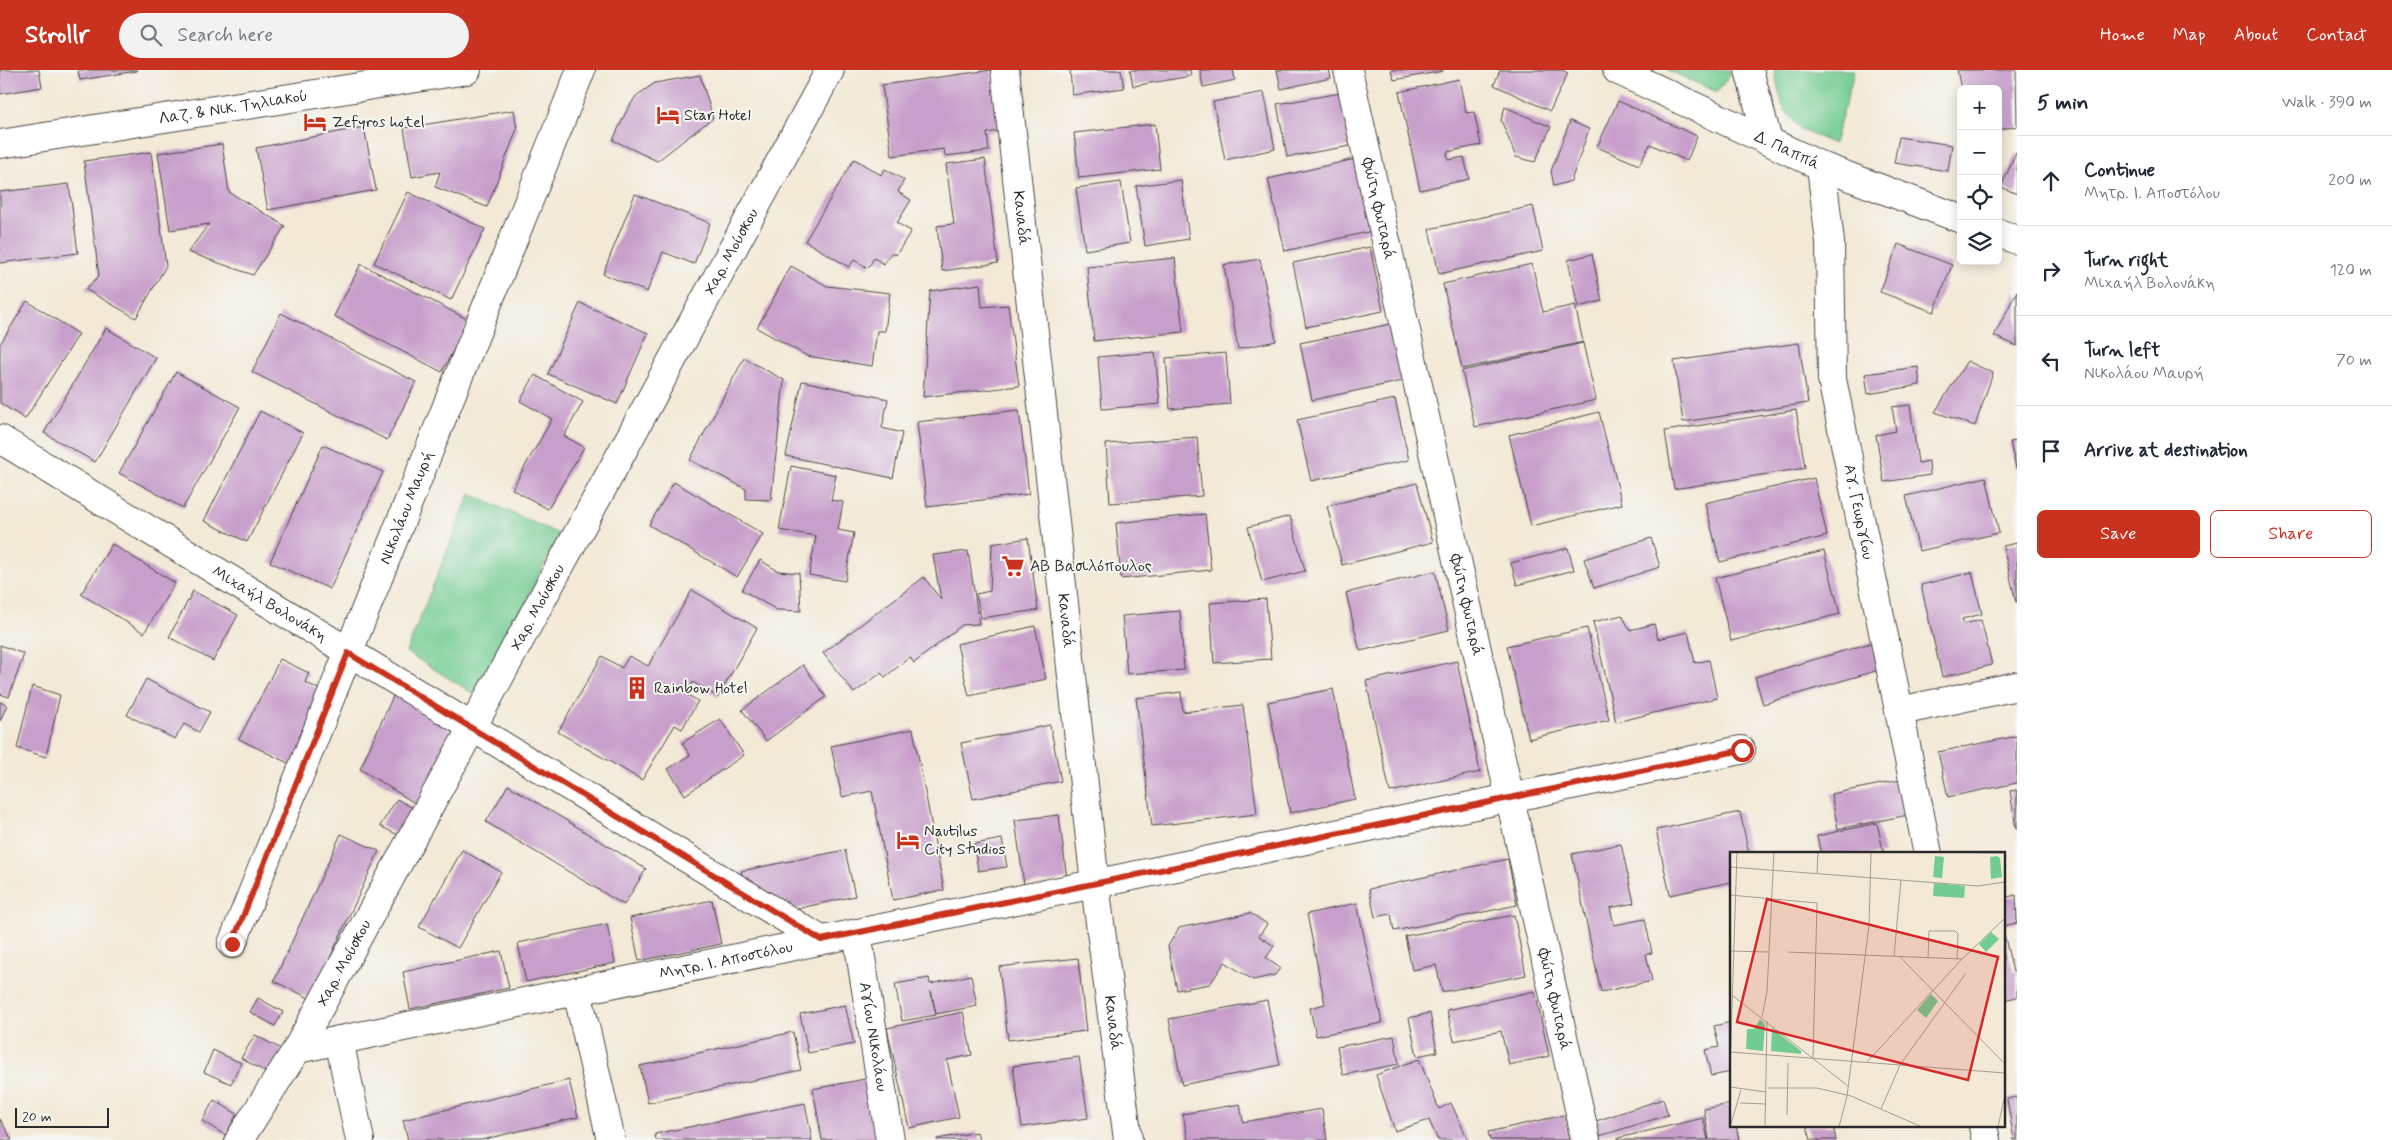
<!DOCTYPE html>
<html lang="en">
<head>
<meta charset="utf-8">
<style>
  body { margin:0; font-family:Mynerve,sans-serif; background:#f2f2f3; color:#1f2937 }
  .controls { position:absolute; right:15px; top:15px; display:grid; overflow:hidden; border-radius:8px; box-shadow:0 2px 12px #0003 }
  .controls button { width:45px; height:45px; display:grid; place-items:center; padding:0; border:0; border-bottom:1px solid #e0e1e3; background:#fff; color:#1f2937; font:25px sans-serif }
  .scale { position:absolute; left:15px; bottom:12px; width:94px; box-sizing:border-box; padding-left:5px; border:2px solid #2b2b2b; border-top:0; font-size:14px; line-height:18px; white-space:nowrap; color:#2b2b2b; -webkit-text-stroke:4px #f6f6f2; paint-order:stroke }
  .stop { position:absolute; width:15px; height:15px; margin:-11px; border:4px solid #c8321e; border-radius:50%; background:#fff }
  .stop.end { background:#c8321e; border-color:#fff; box-shadow:0 1px 5px #0008 }
  .list { margin:0; padding:0; list-style:none }
  h2 { display:flex; justify-content:space-between; align-items:center; height:65px; margin:0; padding:0 20px; font-size:21px }
  h2 small { font-size:16px; font-weight:400; color:#747a83 }
  .list li { display:grid; grid-template-columns:32px 1fr auto; gap:15px; align-items:center; box-sizing:border-box; height:90px; padding:0 20px; border-top:1px solid #e0e1e3 }
  .list b { display:block; font-size:19px; white-space:nowrap }
  .list p { margin:0; font-size:16px; white-space:nowrap; color:#747a83 }
  .list em { font-size:16px; font-style:normal; color:#747a83 }
  .actions { display:flex; gap:10px; padding:15px 20px }
  .actions a { flex:1; padding:11px 0; border:1px solid #c8321e; border-radius:8px; text-align:center; font-size:18px; color:#c8321e }
  .actions .main { background:#c8321e; color:#fff }
  .icon { flex:none; width:28px; height:28px; fill:none; stroke:currentColor; stroke-width:2; stroke-linecap:round; stroke-linejoin:round }
  .map { position:relative; flex:none; width:2017px; height:1070px; overflow:hidden }
  header { display:flex; align-items:center; gap:30px; box-sizing:border-box; height:70px; padding:0 25px; background:#c8321e; color:#fff }
  header strong { font-size:24px }
  nav { display:flex; gap:28px; margin-inline-start:auto; font-size:18px }
  .search { width:350px; height:45px; background:#f2f2f3; display:flex; align-items:center; gap:12px; box-sizing:border-box; padding:0 18px; border-radius:28px; color:#747a83; font-size:19px }
  main { display:flex }
  aside { flex:1; background:#fff }
  .map>svg:first-child { display:block }
</style>
</head>
<body>
<header>
<strong>Strollr</strong>
<div class="search"><svg class="icon" aria-label="search" viewBox="0 0 24 24"><circle cx="10" cy="10" r="6"/><path d="M15 15l6 6"/></svg>Search here</div>
<nav><a>Home</a><a>Map</a><a>About</a><a>Contact</a></nav>
</header>
<main>
<div class="map">
<svg width="2017" height="1070" viewBox="0 0 2017 1070">
  <rect width="100%" height="100%" fill="#f6f6f2"/>
  <filter id="ink" filterUnits="userSpaceOnUse"><feTurbulence type="fractalNoise" baseFrequency=".02" numOctaves="2"/><feDisplacementMap in="SourceGraphic" scale="10" xChannelSelector="R" yChannelSelector="G"/><feConvolveMatrix kernelMatrix="1 2 1 2 8 2 1 2 1" color-interpolation-filters="sRGB"/></filter>
  <filter id="wash" filterUnits="userSpaceOnUse"><feTurbulence type="fractalNoise" baseFrequency=".0096" numOctaves="4" result="noise"/><feDisplacementMap in="SourceGraphic" scale="20" xChannelSelector="R" yChannelSelector="G"/><feGaussianBlur stdDeviation="1.12" result="paint"/><feColorMatrix in="noise" values="0 0 0 0 0 0 0 0 0 0 0 0 0 0 0 0 0 1.4 0 .05"/><feComposite in="paint" operator="in"/></filter>
  <g filter="url(#wash)">
    <rect width="100%" height="100%" fill="#f3e9d6"/>
    <path fill="#72cc92" stroke="#4e7c5e" d="M1667,0H1729L1730,5L1717,22Z
      M1774,0H1855L1834,74L1801,60L1783,38Z
      M470,424L559,464L479,627L406,582Z"/>
    <g id="blocks">
      <path fill="#c79fcb" d="M0,0H39L42,17L0,24Z
        M78,0H137V1L80,10Z
        M991,0L999,61L987,63L989,81L945,86L944,79L892,86L882,15Z
        M1070,0H1121L1124,18L1072,25Z
        M1130,0H1190L1191,6L1133,16Z
        M1200,0H1233L1235,10L1203,17Z
        M1277,0H1329L1331,8L1281,19Z
        M1391,0H1443V1L1394,10Z
        M1500,0H1562L1568,3L1550,41L1494,15Z
        M1957,0H2016L2017,56L1999,60L1998,19H1961Z
        M700,5L713,48L657,91L613,70L626,42L636,26L655,13Z
        M1459,9L1466,43L1474,42L1481,75L1447,82L1448,90L1464,87L1469,109L1420,120L1399,22Z
        M1264,22L1275,79L1225,90L1213,32Z
        M1341,23L1350,76L1287,87L1277,34Z
        M1618,31L1697,66L1687,91L1650,74L1639,95L1597,77Z
        M1505,37L1551,57L1535,92L1516,87L1501,50Z
        M514,40L517,59L487,137L435,117L440,102L412,107L404,58Z
        M1570,51L1589,59L1571,111L1554,116L1551,101Z
        M1155,54L1160,99L1079,108L1074,63Z
        M364,57L376,120L268,140L256,78Z
        M1899,67L1952,75L1948,101L1894,93Z
        M222,74L229,122L285,156L253,205L188,182L209,154L170,160L158,83Z
        M151,82L166,196L136,248L85,219L99,206L84,91Z
        M2016,83L2017,84V124L2001,117Z
        M854,89L881,105L885,99L904,110L898,122L911,130L897,153L911,161L896,185L891,183L884,194L874,188L868,198L854,190L849,197L805,171Z
        M985,89L998,193L942,201L937,156L954,154L946,94Z
        M1355,89L1372,161L1285,181L1268,109Z
        M1181,110L1189,169L1145,176L1136,116Z
        M1121,112L1130,173L1085,180L1076,118Z
        M69,114L78,183L0,193V122Z
        M408,122L485,159L451,230L374,193Z
        M635,124L710,153L694,194L663,182L647,222L603,204Z
        M1533,136L1543,181L1439,204L1429,159Z
        M1898,174L1952,195L1934,242L1880,222Z
        M1370,177L1383,241L1306,257L1293,193Z
        M1592,184L1602,231L1578,237L1568,190Z
        M1175,188L1183,262L1094,271L1087,197Z
        M1260,189L1276,271L1238,279L1224,195Z
        M361,194L469,250L442,302L334,246Z
        M1532,194L1543,242L1575,235L1583,272L1462,299L1443,214Z
        M791,196L827,216L890,223L885,261H877L872,296L807,286L757,258Z
        M980,214L982,237L1008,235L1019,316L923,327L930,221Z
        M2017,221V276L1994,266Z
        M27,231L79,264L25,349L0,333V274Z
        M580,233L648,263L617,334L548,304Z
        M281,243L416,312L387,370L252,302Z
        M1391,254L1403,311L1312,330L1300,273Z
        M106,258L156,288L95,392L44,363Z
        M1583,273L1596,330L1475,357L1462,301Z
        M1799,273L1808,333L1683,352L1674,291Z
        M1155,282L1160,334L1102,339L1098,287Z
        M1226,283L1230,334L1170,339L1166,288Z
        M744,288L784,310L771,430L746,429V419L690,390Z
        M1967,291L1993,303L1975,356L1935,342Z
        M1918,297L1920,315L1868,324L1865,304Z
        M176,302L240,337L183,438L119,403Z
        M535,305L583,332L564,366L584,377L548,439L512,419L552,349L520,331Z
        M802,311L888,329L882,358L902,363L893,408L786,386Z
        M1395,329L1409,390L1311,411L1297,350Z
        M1910,335L1918,393L1929,391L1930,405L1884,412L1876,365L1896,361L1892,337Z
        M1019,340L1029,424L927,437L917,352Z
        M1796,340L1805,398L1674,419L1665,361Z
        M260,341L303,363L247,472L204,451Z
        M1599,342L1622,434L1531,456L1509,365Z
        M1197,367L1202,426L1110,433L1106,374Z
        M2017,370V398H2016L2010,372Z
        M323,375L383,402L330,519L270,492Z
        M791,396L836,405L831,430L843,432L838,460L854,463L845,511L809,505L816,466L779,460Z
        M1986,407L1999,463L1919,481L1906,426Z
        M1814,408L1827,466L1720,492L1705,433Z
        M674,412L763,464L737,507L649,455Z
        M1417,413L1433,472L1342,495L1327,436Z
        M1205,444L1211,500L1121,509L1116,453Z
        M1290,446L1305,501L1262,512L1248,457Z
        M1028,468L1038,540L981,548L976,524L990,521L992,474Z
        M1651,468L1660,497L1594,518L1584,489Z
        M2017,473V532H2016L2003,476Z
        M112,474L175,513L144,563L81,524Z
        M1568,478L1574,500L1517,515L1511,493Z
        M968,481L979,554L962,555L914,593L910,587L885,607L881,603L854,623L823,583L924,507L941,530L933,485Z
        M1824,481L1840,544L1731,571L1715,508Z
        M760,490L778,501L799,503L801,541L777,540L742,520Z
        M1435,501L1449,560L1360,581L1346,523Z
        M1972,502L1982,544L1962,549L1964,554L1981,550L1992,595L1942,607L1921,515Z
        M692,520L757,558L718,627L693,612L686,624L698,631L682,659L675,655L642,710L558,662L602,586L622,598L629,586L648,596Z
        M193,521L238,545L213,591L169,567Z
        M1266,529L1271,589L1214,593L1210,533Z
        M1180,541L1184,600L1127,604L1122,546Z
        M1622,545L1630,560L1654,554L1658,569L1688,562L1695,593L1709,590L1717,628L1616,652L1593,552Z
        M1035,556L1046,609L969,626L957,574Z
        M1587,558L1609,650L1529,669L1507,576Z
        M1874,572L1882,599L1763,634L1755,607Z
        M0,575L24,584L9,627L0,624Z
        M280,589L309,603L305,612L330,625L294,696L239,669Z
        M1457,591L1480,702L1390,722L1366,611Z
        M803,595L826,627L766,671L742,640Z
        M146,609L210,642L199,662L184,654L175,669L127,645Z
        M32,616L60,625L46,687L17,678Z
        M1333,619L1355,729L1290,743L1268,632Z
        M1181,622L1183,642L1243,635L1257,744L1152,756L1136,628Z
        M394,624L461,668L421,737L360,699Z
        M0,632L7,635L0,651Z
        M720,649L744,685L685,725L668,699L690,685L682,673Z
        M1050,655L1061,711L973,729L961,673Z
        M913,659L944,820L893,830L872,721L842,727L831,676Z
        M2017,666V713L1948,727L1938,682Z
        M1901,710L1908,745L1838,759L1831,724Z
        M508,715L646,799L624,835L486,752Z
        M2017,720V759H2016L2010,721Z
        M397,729L420,742L404,768L380,756Z
        M1740,742L1749,784H1731V812L1670,825L1656,760Z
        M1059,745L1067,809L1024,815L1015,750Z
        M1877,753L1884,784H1821L1817,766Z
        M341,764L379,781L311,929L274,911Z
        M1002,769L1007,797L978,801L974,774Z
        M1621,774L1634,833L1610,838L1614,855L1645,849L1652,883L1646,884L1652,911L1601,922L1572,784Z
        M462,780L501,802L458,878L419,857Z
        M845,780L855,826L778,843L748,822L741,801Z
        M1508,789L1517,835L1394,861L1391,844L1375,847L1369,819Z
        M2016,825L2017,853L2003,856V828Z
        M712,830L721,874L639,891L630,848Z
        M1357,833L1382,953L1316,966L1310,938L1325,934L1307,844Z
        M1250,843L1267,854L1259,866L1274,876L1266,888L1280,898L1275,905L1253,910L1225,892L1210,914L1177,920L1168,876L1179,858Z
        M1514,845L1526,905L1442,922L1436,895L1412,900L1405,866Z
        M607,854L615,893L526,912L518,873Z
        M2003,859L2013,902L2017,901V927L2003,930Z
        M501,881L509,918L410,939L403,902Z
        M1078,888L1086,961L1008,970L999,897Z
        M971,905L977,936L936,944L931,921L936,945L902,951L895,914L929,908L930,914Z
        M1535,921L1549,986L1509,995L1501,961L1454,971L1447,940Z
        M258,928L283,942L275,956L250,942Z
        M1267,930L1280,995L1182,1015L1169,949Z
        M845,935L854,974L808,983L800,944Z
        M963,942L972,985L947,990L959,1047L909,1058L887,958Z
        M1430,943L1437,982L1417,986L1409,948Z
        M1731,952V1002L1711,1006L1705,980L1719,977L1714,956Z
        M793,962L801,1000L648,1033L640,996Z
        M255,965L283,980L269,1004L241,988Z
        M1394,966L1399,994L1343,1005L1337,977Z
        M213,980L241,993L231,1014L204,1002Z
        M1079,987L1088,1048L1022,1057L1013,996Z
        M1419,989L1439,1039L1451,1033L1468,1070H1438L1429,1050L1395,1061L1376,1005Z
        M870,1008L882,1070H822L813,1019Z
        M569,1010L578,1047L481,1070H408L403,1050Z
        M2017,1027V1070H2014L2007,1029Z
        M1663,1029L1668,1045L1593,1068L1590,1053Z
        M214,1030L237,1044L225,1065L202,1051Z
        M805,1033L812,1070H656L655,1064Z
        M1240,1034L1243,1052L1322,1039L1327,1070H1188L1183,1044Z
        M1731,1034V1056H1736L1739,1070H1709L1704,1039Z
        M1564,1045L1569,1070H1490L1488,1062Z
        M1703,1048L1708,1070H1618V1068Z
        M0,1049L12,1070H0Z
        M1807,1056H1833L1836,1070H1811Z
        M977,1062L979,1070H937V1069Z"/>
    </g>
  </g>
  <g filter="url(#ink)">
    <use href="#blocks" fill-opacity="0" stroke="#494845" stroke-width="1"/>
    <g fill="none" stroke-linecap="round" stroke-linejoin="round">
      <defs>
        <g id="minor">
          <path id="s1" d="M1005,0L1095,814L1128,1070"/>
          <path id="s2" d="M1348,0L1586,1070"/>
          <path id="s3" d="M1617,0L1821,96L1961,149"/>
          <path d="M1749,0L1768,71"/>
          <path id="s4" d="M0,74L467,0"/>
          <path id="s5" d="M1821,96L1830,172L1832,309L1928,784"/>
          <path d="M1998,163L2017,170"/>
          <path id="s6" d="M0,369L821,870"/>
          <path d="M1900,641L2017,616"/>
          <path id="s7" d="M857,863L890,1070"/>
          <path id="s8" d="M232,874L581,0"/>
          <path d="M577,921L611,1070"/>
          <path d="M339,970L360,1070"/>
          <path id="s9" d="M297,979L1741,680"/>
          <path d="M1983,1056L1986,1070"/>
          <path id="s10" d="M239,1070L297,979L830,0"/>
        </g>
      </defs>
      <use href="#minor" stroke="#494845" stroke-width="30"/>
      <use href="#minor" stroke="#fff" stroke-width="28"/>
    </g>
  </g>
  <g fill="none" stroke-linecap="round" stroke-linejoin="round" filter="url(#ink)">
    <path stroke="#c8321e" stroke-width="6" d="M232,874L348,583L821,870L1742,680"/>
  </g>
  <defs>
    <symbol id="hotel-bare" viewBox="-9 -9 18 18"><path d="M-6-4.5h1.5V1H6V5H4.5V3h-9V5H-6ZM-4 0a1.8 1.8 0 1 1 3.6 0ZM.5 0V-2.5h3Q6-2.5 6 0Z" fill="#c8321e" stroke="#f6f6f2" stroke-width="2.5" paint-order="stroke"/></symbol>
    <symbol id="supermarket-bare" viewBox="-9 -9 18 18"><path d="M-6-5.5h2.5l.6 2H6L4.5 2H-2.5L-4.4-4H-6ZM-1.5 3.2a1.3 1.3 0 1 0 .1 0ZM3 3.2a1.3 1.3 0 1 0 .1 0Z" fill="#c8321e" stroke="#f6f6f2" stroke-width="2.5" paint-order="stroke"/></symbol>
    <symbol id="building-bare" viewBox="-9 -9 18 18"><path d="M-4-6H4V6H1V3H-1V6H-4ZM-2.5-4.3h1.7v1.8h-1.7ZM.8-4.3h1.7v1.8H.8ZM-2.5-1h1.7V.8h-1.7ZM.8-1h1.7V.8H.8Z" fill="#c8321e" stroke="#f6f6f2" stroke-width="2.5" paint-order="stroke"/></symbol>
  </defs>
  <g fill-rule="evenodd">
    <use href="#hotel-bare" x="652" y="29" width="32" height="32"/>
    <use href="#hotel-bare" x="299" y="36" width="32" height="32"/>
    <use href="#supermarket-bare" x="997" y="480" width="32" height="32"/>
    <use href="#building-bare" x="621" y="602" width="32" height="32"/>
    <use href="#hotel-bare" x="892" y="754" width="32" height="32"/>
  </g>
  <g text-anchor="middle" dominant-baseline="central" stroke-width="4" stroke-linejoin="round" paint-order="stroke">
    <g font-size="16" fill="#2b2b2b" stroke="#f6f6f2">
      <text stroke="none"><textPath href="#s4" startOffset="236">Λαζ. &amp; Νικ. Τηλιακού</textPath></text>
      <text stroke="none"><textPath href="#s3" startOffset="188">Δ. Παππά</textPath></text>
      <text stroke="none"><textPath href="#s2" startOffset="142">Φώτη Φωταρά</textPath></text>
      <text stroke="none"><textPath href="#s1" startOffset="149">Καναδά</textPath></text>
      <text stroke="none"><textPath href="#s10" startOffset="1016">Χαρ. Μούσκου</textPath></text>
      <text stroke="none"><textPath href="#s8" startOffset="470">Νικολάου Μαυρή</textPath></text>
      <text stroke="none"><textPath href="#s5" startOffset="349">Αγ. Γεωργίου</textPath></text>
      <text stroke="none"><textPath href="#s6" startOffset="316">Μιχαήλ Βολονάκη</textPath></text>
      <text stroke="none"><textPath href="#s2" startOffset="548">Φώτη Φωταρά</textPath></text>
      <text stroke="none"><textPath href="#s10" startOffset="611">Χαρ. Μούσκου</textPath></text>
      <text stroke="none"><textPath href="#s1" startOffset="554">Καναδά</textPath></text>
      <text stroke="none"><textPath href="#s9" startOffset="438">Μητρ. Ι. Αποστόλου</textPath></text>
      <text stroke="none"><textPath href="#s10" startOffset="206">Χαρ. Μούσκου</textPath></text>
      <text stroke="none"><textPath href="#s2" startOffset="952">Φώτη Φωταρά</textPath></text>
      <text stroke="none"><textPath href="#s1" startOffset="959">Καναδά</textPath></text>
      <text stroke="none"><textPath href="#s7" startOffset="105">Αγίου Νικολάου</textPath></text>
    </g>
    <g font-size="16" fill="#2b2b2b" stroke="#f6f6f2" text-anchor="start">
      <text x="684" y="45">Star Hotel</text>
      <text x="332" y="52">Zefyros hotel</text>
      <text x="1030" y="496">ΑΒ Βασιλόπουλος</text>
      <text x="654" y="618">Rainbow Hotel</text>
      <text x="924" y="761">Nautilus<tspan x="924" dy="18">City Studios</tspan></text>
    </g>
  </g>
  <g transform="translate(1730 782)">
    <rect width="275" height="275" fill="#f3e9d6"/>
    <path d="M205,4L214,5L212,26L203,25ZM267,4L270,6L272,25L261,27L260,5ZM204,31L235,34L234,46L203,44ZM261,80L269,87L256,100L249,92ZM201,142L208,149L196,166L187,158ZM30,167L35,172L33,199L16,197L17,177H24ZM42,176L71,199V202L41,199Z" fill="#72cc92"/>
    <path fill="none" stroke="#a39d92" stroke-width="1" d="M187,0L274,1M0,15L248,34L275,30M87,21L88,0M0,43L87,51L83,206M0,99L38,100M58,100L232,107M164,104L171,28M169,104L275,212M198,106L199,79H225L228,82L227,107M3,144L118,234M32,165L37,140L44,0M0,200L275,221M137,210L232,107L275,66M0,218L7,0M0,235L36,240M38,236H87L121,244L192,275M10,251L36,252M151,257L170,213L236,121M57,263L58,211M0,275L11,238M35,275L37,169M109,275L117,244L139,74L141,0M268,275L275,243"/>
    <path fill="#d62828" fill-opacity="0.15" stroke="#d62828" stroke-width="2.5" d="M37,47L268,105L238,228L7,170Z"/>
    <rect width="275" height="275" fill="none" stroke="#2b2b2b" stroke-width="2.5"/>
  </g>
</svg>
<div class="controls">
<button>+</button>
<button>−</button>
<button><svg class="icon" aria-label="locate" viewBox="0 0 24 24"><circle cx="12" cy="12" r="6"/><path d="M12 2v4M12 18v4M2 12h4M18 12h4"/></svg></button>
<button><svg class="icon" aria-label="layers" viewBox="0 0 24 24"><path d="M12 4l9 5-9 5-9-5zM3 14l9 5 9-5"/></svg></button>
</div>
<div class="scale">20 m</div>
<div class="stop" style="left:1742px;top:680px"></div>
<div class="stop end" style="left:232px;top:874px"></div>
</div>
<aside>
<h2>5 min<small>Walk · 390 m</small></h2>
<ul class="list">
<li><svg class="icon" aria-label="ahead" viewBox="0 0 24 24"><path d="M12 20V5M6 11l6-6 6 6"/></svg><div><b>Continue</b><p>Μητρ. Ι. Αποστόλου</p></div><em>200 m</em></li>
<li><svg class="icon" aria-label="right" viewBox="0 0 24 24"><path d="M7 20v-9h11M14 6l5 5-5 5"/></svg><div><b>Turn right</b><p>Μιχαήλ Βολονάκη</p></div><em>120 m</em></li>
<li><svg class="icon" aria-label="left" viewBox="0 0 24 24"><path d="M17 20v-9H6M10 6l-5 5 5 5"/></svg><div><b>Turn left</b><p>Νικολάου Μαυρή</p></div><em>70 m</em></li>
<li><svg class="icon" aria-label="arrive" viewBox="0 0 24 24"><path d="M6 21V4h12l-3 4 3 4H6"/></svg><div><b>Arrive at destination</b></div></li>
</ul>
<div class="actions"><a class="main">Save</a><a>Share</a></div>
</aside>
</main>
</body>
</html>
